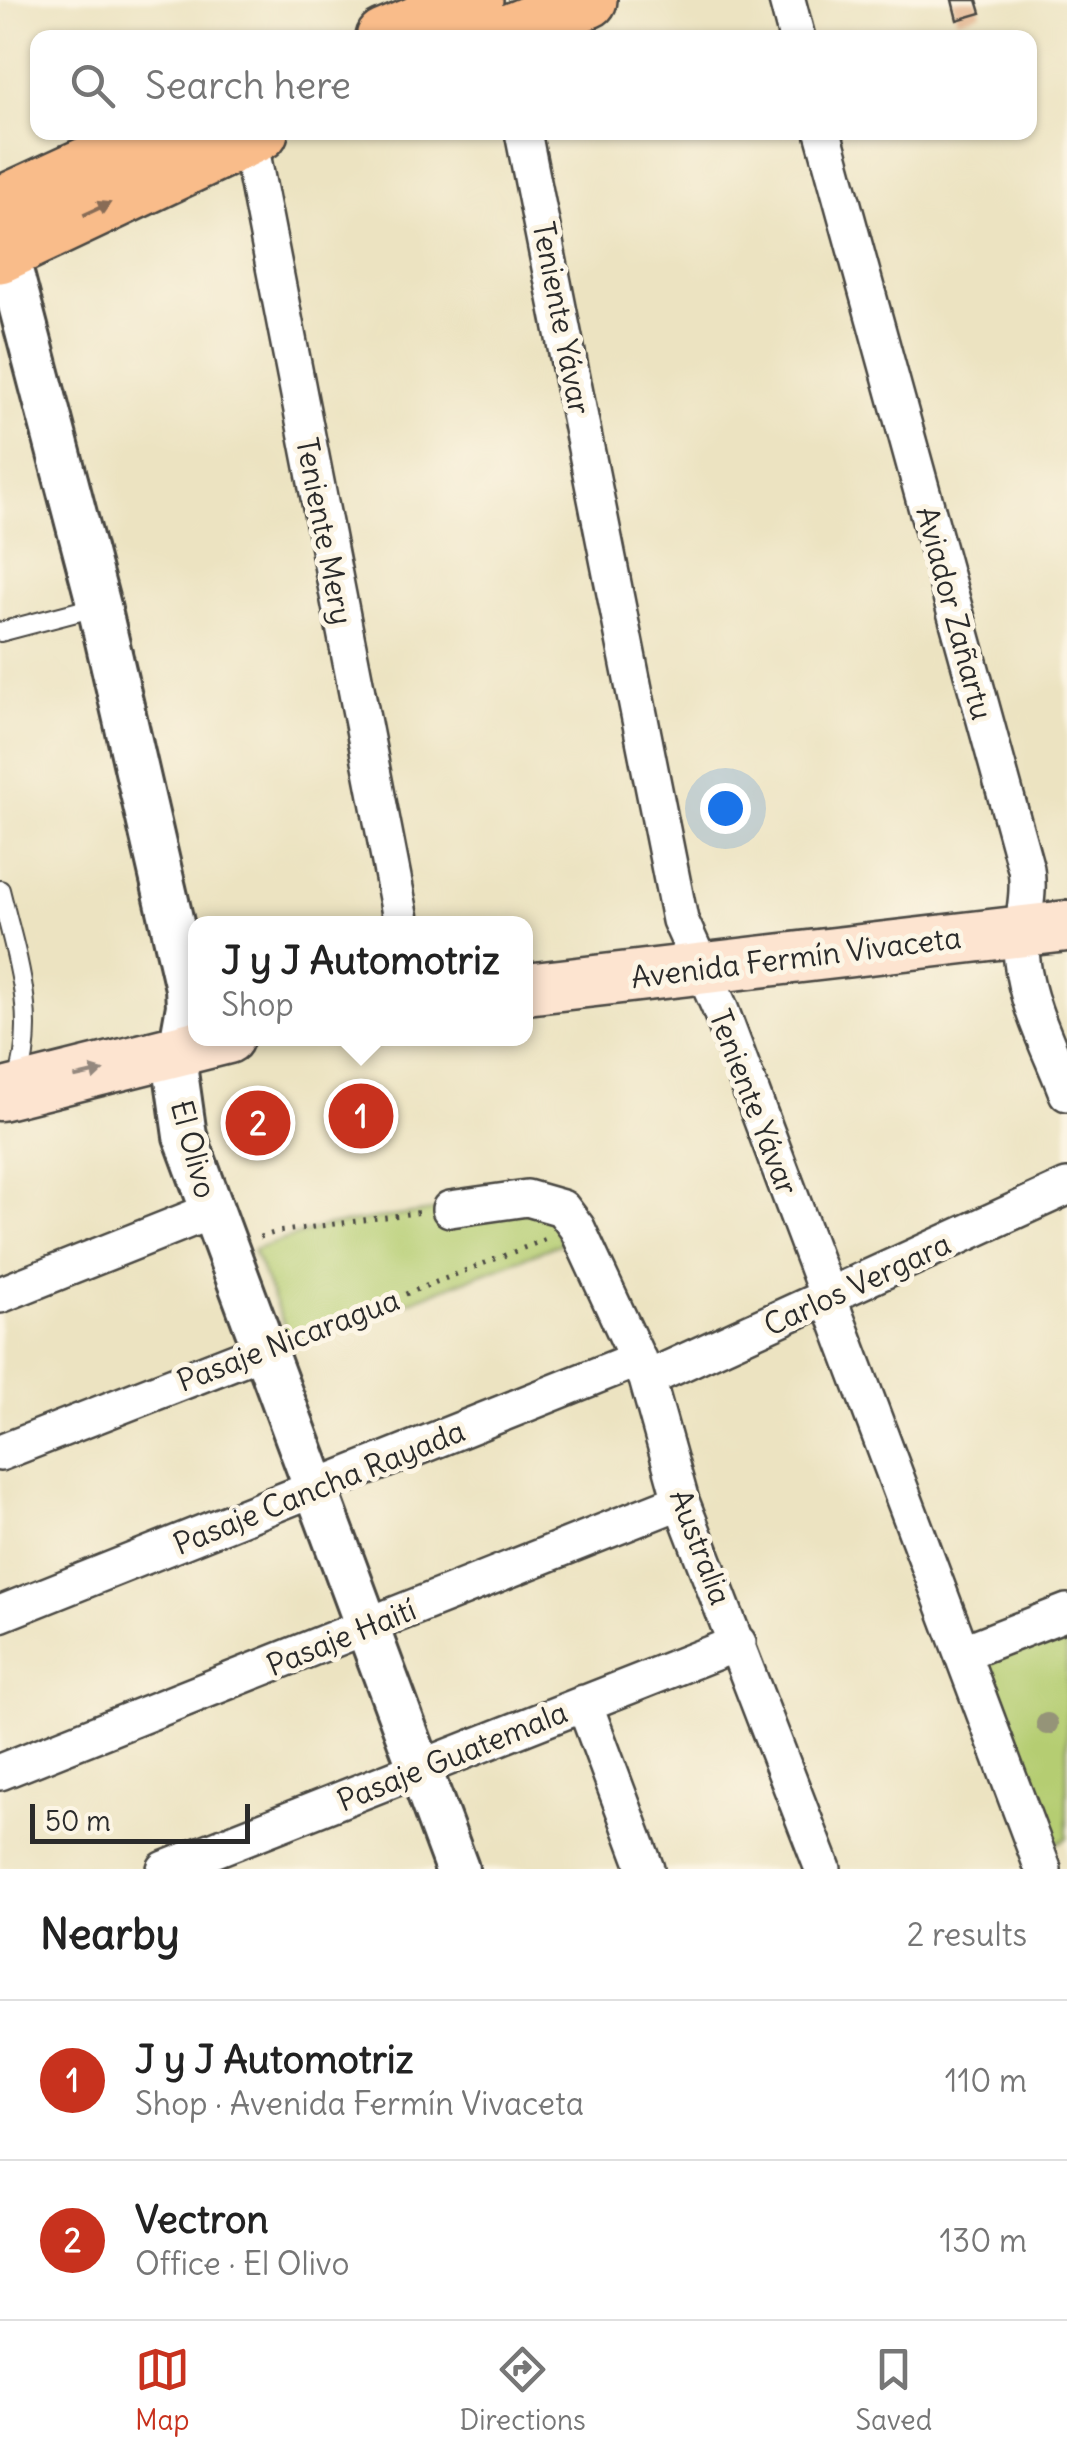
<!DOCTYPE html>
<html lang="en">
<head>
<meta charset="utf-8">
<style>
  body { margin:0; font-family:Delius,sans-serif; background:#f2f2f2; color:#222 }
  .scale { position:absolute; left:30px; bottom:25px; width:220px; box-sizing:border-box; padding-left:10px; border:5px solid #2b2b2b; border-top:0; font-size:28px; line-height:35px; white-space:nowrap; color:#2b2b2b; -webkit-text-stroke:8px #fcf5e5; paint-order:stroke }
  .you { position:absolute; left:725px; top:808px; width:35px; height:35px; margin:-25px; border:8px solid #fff; border-radius:50%; background:#1a73e8; box-shadow:0 0 0 15px #1a73e833 }
  .badge { display:grid; place-items:center; width:65px; height:65px; border-radius:50%; background:#c8321e; color:#fff; font-size:32px; font-weight:700 }
  .pin { position:absolute; translate:-50% -50%; border:5px solid #fff; box-shadow:0 2px 10px #0006 }
  .popup { position:absolute; left:188px; top:916px; width:345px; height:130px; box-sizing:border-box; display:grid; place-content:center; border-radius:20px; background:#fff; filter:drop-shadow(0 2px 8px #0005); font-size:32px; white-space:nowrap; color:#767676 }
  .popup b { font-size:38px; color:#222 }
  .popup::after { content:''; position:absolute; left:50%; top:100%; margin-left:-20px; border:20px solid transparent; border-top-color:#fff }
  .list { margin:0; padding:0; list-style:none }
  h2 { display:flex; justify-content:space-between; align-items:center; height:130px; margin:0; padding:0 40px; font-size:42px }
  h2 small { font-size:32px; font-weight:400; color:#767676 }
  .list li { display:grid; grid-template-columns:65px 1fr auto; gap:30px; align-items:center; box-sizing:border-box; height:160px; padding:0 40px; border-top:2px solid #e0e0e0 }
  .list b { display:block; font-size:38px; white-space:nowrap }
  .list p { margin:0; font-size:32px; white-space:nowrap; color:#767676 }
  .list em { font-size:32px; font-style:normal; color:#767676 }
  .icon { flex:none; width:55px; height:55px; fill:none; stroke:currentColor; stroke-width:2; stroke-linecap:round; stroke-linejoin:round }
  .map { position:relative; flex:none; width:1067px; height:1869px; overflow:hidden }
  .search { position:absolute; background:#fff; box-shadow:0 2px 8px #0004; left:30px; right:30px; top:30px; height:110px; display:flex; align-items:center; gap:25px; box-sizing:border-box; padding:0 35px; border-radius:20px; color:#767676; font-size:38px }
  .sheet { height:450px; background:#fff }
  nav { display:flex; justify-content:space-around; align-items:center; box-sizing:border-box; height:140px; border-top:2px solid #e0e0e0; background:#fff; font-size:28px; color:#767676 }
  nav a { display:grid; justify-items:center; gap:5px }
  nav .on { color:#c8321e }
  .map>svg:first-child { display:block }
</style>
</head>
<body>
<div class="map">
<svg width="1067" height="1869" viewBox="0 0 1067 1869">
  <rect width="100%" height="100%" fill="#fcf5e5"/>
  <filter id="ink" filterUnits="userSpaceOnUse"><feTurbulence type="fractalNoise" baseFrequency=".01" numOctaves="2"/><feDisplacementMap in="SourceGraphic" scale="20" xChannelSelector="R" yChannelSelector="G"/><feConvolveMatrix kernelMatrix="1 2 1 2 8 2 1 2 1" color-interpolation-filters="sRGB"/></filter>
  <filter id="wash" filterUnits="userSpaceOnUse"><feTurbulence type="fractalNoise" baseFrequency=".0048" numOctaves="4" result="noise"/><feDisplacementMap in="SourceGraphic" scale="40" xChannelSelector="R" yChannelSelector="G"/><feGaussianBlur stdDeviation="2.25" result="paint"/><feColorMatrix in="noise" values="0 0 0 0 0 0 0 0 0 0 0 0 0 0 0 0 0 1.4 0 .05"/><feComposite in="paint" operator="in"/></filter>
  <g filter="url(#wash)">
    <rect width="100%" height="100%" fill="#ece3c1"/>
    <path fill="#b5cd72" stroke="#707c4e" stroke-width="2.5" d="M488,1203L552,1217L562,1243L293,1346L253,1250L326,1226Z
      M1067,1620V1838L1051,1845L983,1653Z"/>
    <g id="blocks">
      <path fill="#e1b089" d="M952,0H977L981,13L957,20Z
        M270,1107L275,1135L247,1140L242,1111Z"/>
    </g>
  </g>
  <g filter="url(#ink)">
    <use href="#blocks" fill-opacity="0" stroke="#484742" stroke-width="2.5"/>
    <g fill="none" stroke-linecap="round" stroke-linejoin="round">
      <defs>
        <path id="service" d="M0,632L99,606
          M0,890C16,955 39,1018 17,1084"/>
        <path id="minor" d="M787,0L797,38
          M523,132L680,920L719,1006L1043,1869
          M823,132L1026,869C1031,901 1018,930 1022,961C1027,1006 1051,1051 1067,1093
          M249,138L402,924
          M450,1209L527,1198L562,1208L577,1228L647,1379L681,1501L823,1869
          M0,1295L211,1211
          M647,1379L1067,1187
          M0,1453L263,1350
          M0,1614L638,1359
          M962,1653L1067,1612
          M584,1703L646,1869
          M0,1772L681,1501
          M165,1869L738,1643"/>
        <path id="tertiary" d="M0,228L99,606L187,988L188,1006L176,1072L185,1136L457,1869"/>
        <path id="secondary" d="M526,989L1067,926
          M0,1095L228,1038"/>
        <path id="primary" d="M384,38L475,0
          M494,38L589,0
          M0,205L159,132
          M0,255L260,132"/>
      </defs>
      <use href="#service" stroke="#484742" stroke-width="22"/>
      <use href="#minor" stroke="#484742" stroke-width="40"/>
      <use href="#tertiary" stroke="#484742" stroke-width="48"/>
      <use href="#secondary" stroke="#484742" stroke-width="55"/>
      <use href="#primary" stroke="#484742" stroke-width="60"/>
      <path stroke="#484742" stroke-width="5" stroke-dasharray="2.5 8" stroke-linecap="butt" d="M260,1237L277,1232L422,1212
        M298,1336L549,1238"/>
      <use href="#service" stroke="#fff" stroke-width="18"/>
      <use href="#minor" stroke="#fff" stroke-width="35"/>
      <use href="#tertiary" stroke="#fff" stroke-width="42"/>
      <use href="#secondary" stroke="#fde4d0" stroke-width="50"/>
      <use href="#primary" stroke="#f9bc8a" stroke-width="55"/>
    </g>
    <circle fill="#959478" cx="1047" cy="1724" r="11"/>
    <defs><path id="oneway-solid" d="M-6-.8H1V-3.2L6.5 0L1 3.2V.8H-6Z" transform="scale(2.5)"/></defs>
    <use fill="#886c56" href="#oneway-solid" transform="translate(97 209) rotate(-25)"/>
    <use fill="#94887e" href="#oneway-solid" transform="translate(89 1074) rotate(-13)"/>
  </g>
  <g text-anchor="middle" dominant-baseline="central" stroke-width="10" stroke-linejoin="round" paint-order="stroke">
    <g font-size="30" fill="#2b2b2b" stroke="#fcf5e5">
      <text transform="translate(562 318) rotate(79)">Teniente Yávar</text>
      <text transform="translate(325 531) rotate(79)">Teniente Mery</text>
      <text transform="translate(955 613) rotate(75)">Aviador Zañartu</text>
      <text transform="translate(796 957) rotate(-7)">Avenida Fermín Vivaceta</text>
      <text transform="translate(754 1102) rotate(69)">Teniente Yávar</text>
      <text transform="translate(194 1149) rotate(75)">El Olivo</text>
      <text transform="translate(857 1284) rotate(-25)">Carlos Vergara</text>
      <text transform="translate(288 1340) rotate(-21)">Pasaje Nicaragua</text>
      <text transform="translate(319 1487) rotate(-22)">Pasaje Cancha Rayada</text>
      <text transform="translate(701 1547) rotate(69)">Australia</text>
      <text transform="translate(341 1637) rotate(-22)">Pasaje Haití</text>
      <text transform="translate(452 1756) rotate(-22)">Pasaje Guatemala</text>
    </g>
  </g>
</svg>
<div class="scale">50 m</div>
<div class="you"></div>
<div class="pin badge" style="left:361px;top:1116px">1</div>
<div class="popup"><b>J y J Automotriz</b>Shop</div>
<div class="pin badge" style="left:258px;top:1123px">2</div>
<div class="search"><svg class="icon" aria-label="search" viewBox="0 0 24 24"><circle cx="10" cy="10" r="6"/><path d="M15 15l6 6"/></svg>Search here</div>
</div>
<section class="sheet">
<h2>Nearby<small>2 results</small></h2>
<ul class="list">
<li><span class="badge">1</span><div><b>J y J Automotriz</b><p>Shop · Avenida Fermín Vivaceta</p></div><em>110 m</em></li>
<li><span class="badge">2</span><div><b>Vectron</b><p>Office · El Olivo</p></div><em>130 m</em></li>
</ul>
</section>
<nav>
<a class="on"><svg class="icon" aria-label="map" viewBox="0 0 24 24"><path d="M3 6l6-2 6 2 6-2v14l-6 2-6-2-6 2zM9 4v14M15 6v14"/></svg>Map</a>
<a><svg class="icon" aria-label="directions" viewBox="0 0 24 24"><path d="M12 3l9 9-9 9-9-9zM9 14v-3h6M13 9l2 2-2 2"/></svg>Directions</a>
<a><svg class="icon" aria-label="saved" viewBox="0 0 24 24"><path d="M7 4h10v16l-5-4-5 4z"/></svg>Saved</a>
</nav>
</body>
</html>
